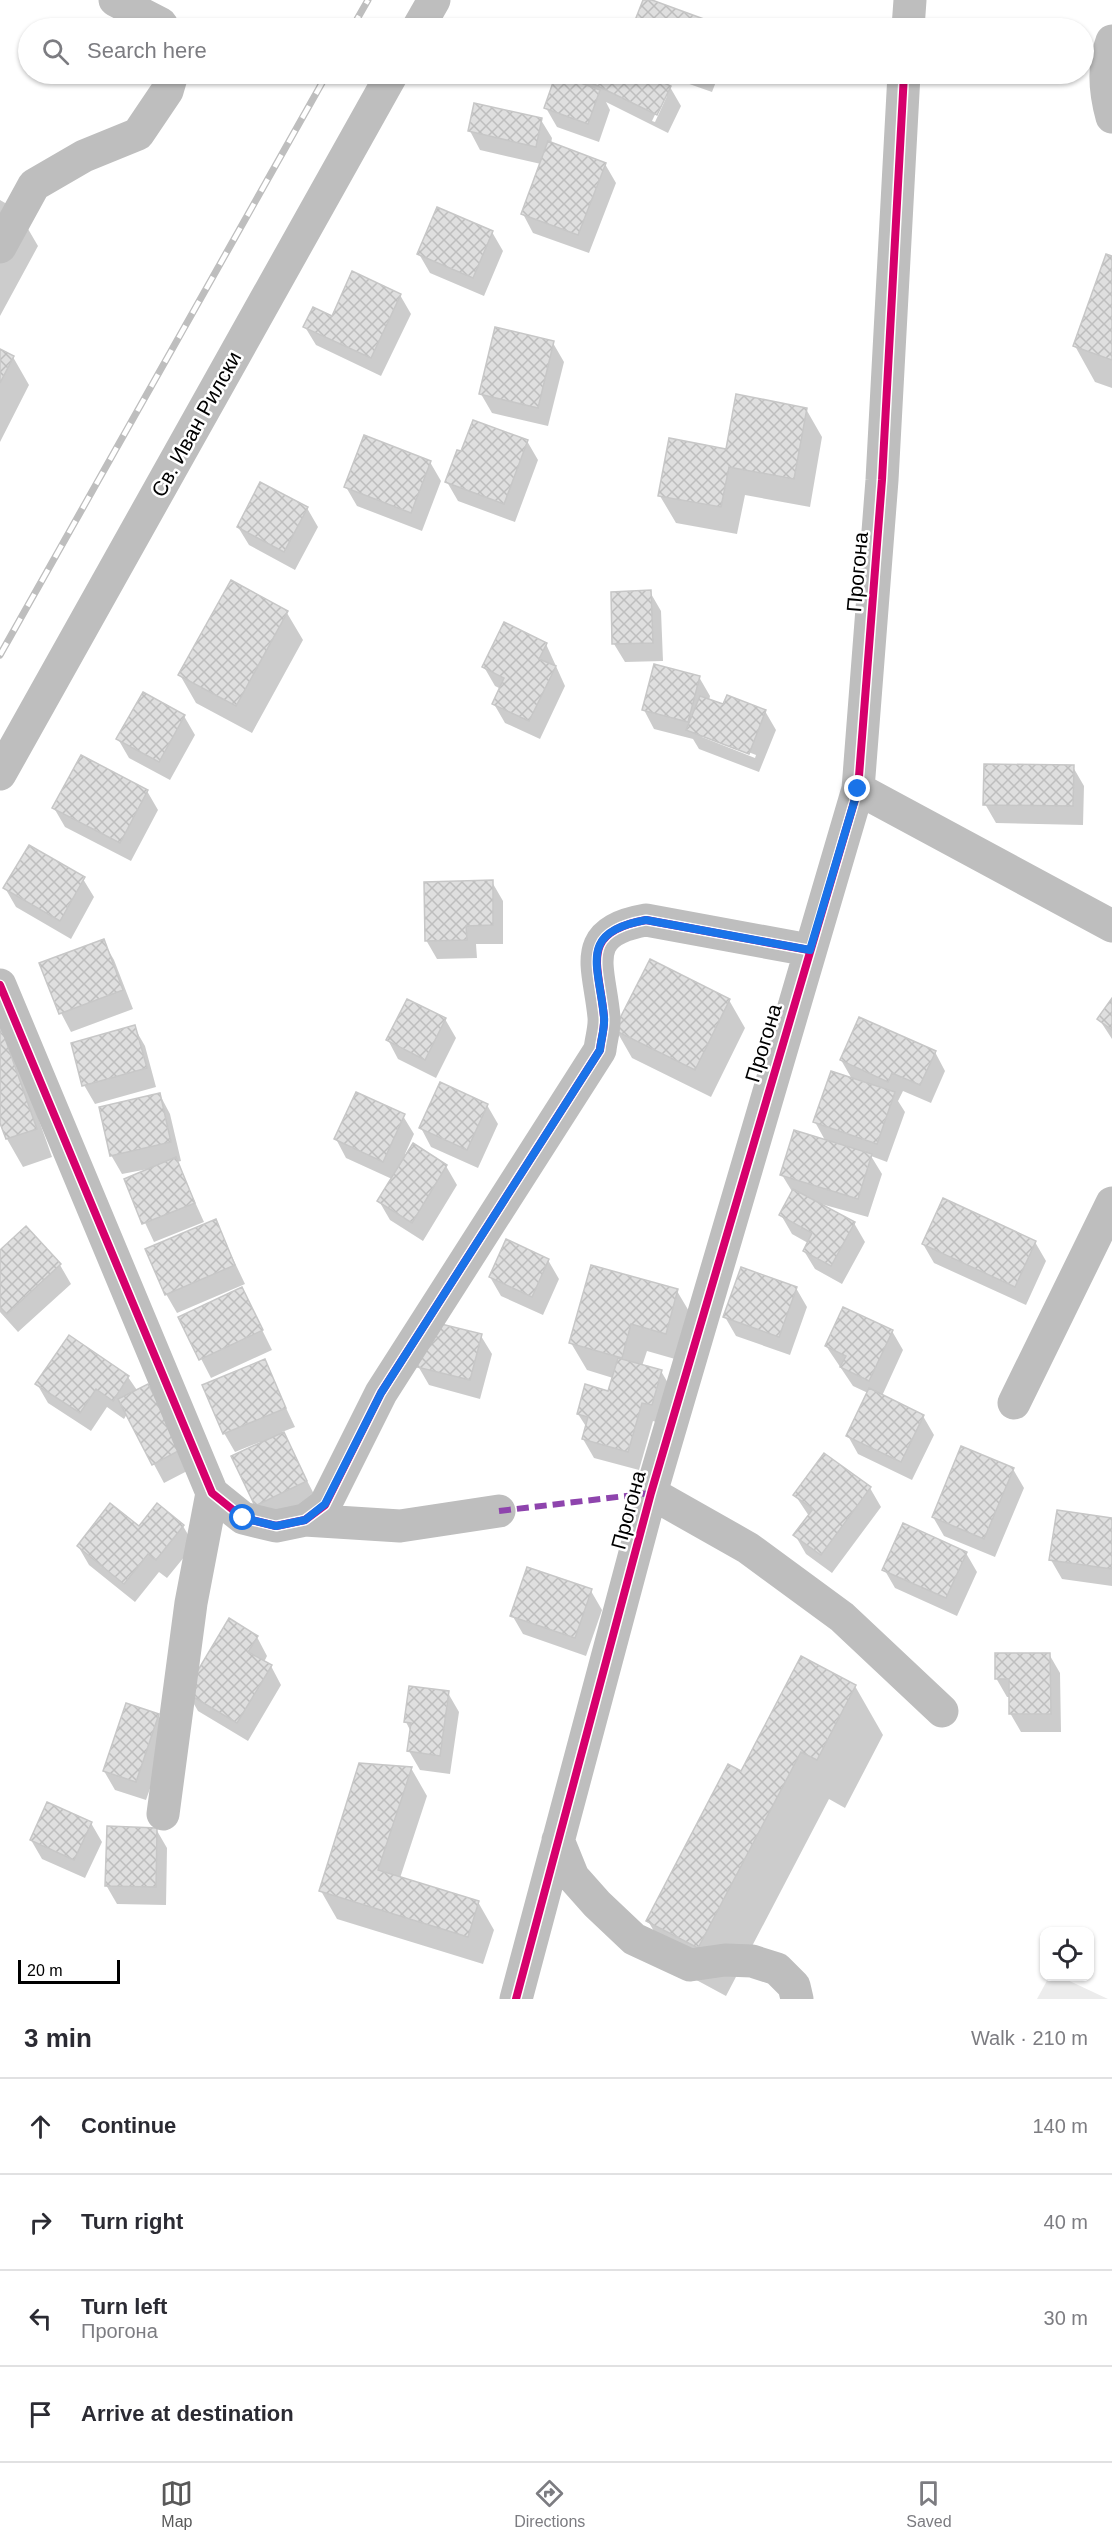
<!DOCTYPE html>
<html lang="en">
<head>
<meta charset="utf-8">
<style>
  body { margin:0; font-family:Arial,sans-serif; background:#f2f2f3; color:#2b2b33 }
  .controls { position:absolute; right:18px; bottom:18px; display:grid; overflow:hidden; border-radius:12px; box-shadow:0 2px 4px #0004 }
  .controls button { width:54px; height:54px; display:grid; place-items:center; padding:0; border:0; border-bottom:2px solid #e1e1e2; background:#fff; color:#2b2b33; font:30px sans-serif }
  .scale { position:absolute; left:18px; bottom:15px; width:102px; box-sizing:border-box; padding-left:6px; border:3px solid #000; border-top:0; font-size:16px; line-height:21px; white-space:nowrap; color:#000; -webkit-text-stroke:4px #fff; paint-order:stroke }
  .stop { position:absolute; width:18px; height:18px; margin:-14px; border:4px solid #1a73e8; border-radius:50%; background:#fff }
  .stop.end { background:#1a73e8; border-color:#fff; box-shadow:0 2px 6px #0008 }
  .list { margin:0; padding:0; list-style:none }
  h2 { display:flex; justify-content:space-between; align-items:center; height:78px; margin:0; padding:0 24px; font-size:26px }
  h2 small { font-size:20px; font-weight:400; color:#7c7c81 }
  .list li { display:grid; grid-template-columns:39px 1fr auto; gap:18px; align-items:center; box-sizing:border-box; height:96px; padding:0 24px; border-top:2px solid #e1e1e2 }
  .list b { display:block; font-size:22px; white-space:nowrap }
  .list p { margin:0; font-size:20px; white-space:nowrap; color:#7c7c81 }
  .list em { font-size:20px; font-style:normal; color:#7c7c81 }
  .icon { flex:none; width:33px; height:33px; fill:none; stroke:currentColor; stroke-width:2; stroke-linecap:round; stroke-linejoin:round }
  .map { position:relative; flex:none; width:1112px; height:1999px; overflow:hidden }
  .search { position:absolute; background:#fff; box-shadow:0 2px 4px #0004; left:18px; right:18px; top:18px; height:66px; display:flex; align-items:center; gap:15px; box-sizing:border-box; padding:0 21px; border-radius:33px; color:#7c7c81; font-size:22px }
  .sheet { height:462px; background:#fff }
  nav { display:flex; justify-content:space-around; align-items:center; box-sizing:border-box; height:84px; border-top:2px solid #e1e1e2; background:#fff; font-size:16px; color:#7c7c81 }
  nav a { display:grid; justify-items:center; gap:3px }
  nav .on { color:#595959 }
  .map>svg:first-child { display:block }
</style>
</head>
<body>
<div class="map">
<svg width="1112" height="1999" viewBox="0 0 1112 1999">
  <defs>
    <pattern id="building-cross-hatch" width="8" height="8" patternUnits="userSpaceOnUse" patternTransform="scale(1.5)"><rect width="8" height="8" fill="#dfdfdf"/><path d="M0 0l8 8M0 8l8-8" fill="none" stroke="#bebebe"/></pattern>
  </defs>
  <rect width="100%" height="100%" fill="#fff"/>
  <path fill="#ececec" d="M1049,1977H1061L1108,1999H1037Z"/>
  <path fill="#0003" fill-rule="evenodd" d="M644,0L719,26L720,28H634Z
    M569,74H652L653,79L670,87L681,106L668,133L606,102L610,110L599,142L557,127L546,108L573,82ZM664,96H667L655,122L652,121Z
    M661,74H719L712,92Z
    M541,120L552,138L551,144L605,164L616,183L589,253L533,233L523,214L541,164L480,150L470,131Z
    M0,200L17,210L38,246L0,316Z
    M492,232L503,251L484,296L430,273L419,254Z
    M1112,258V388L1095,382L1075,346Z
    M400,295L411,314L381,376L316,345L305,327Z
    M553,343L564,362L548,426L492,413L481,394Z
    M0,350L13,357L29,385L0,442Z
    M806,409L822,437L810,507L745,495L737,534L676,523L660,496L727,450Z
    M527,441L538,460L515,522L458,501L447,482Z
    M430,462L441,481L422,531L357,506L346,487Z
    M261,484L307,508L318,527L295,570L249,545L238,527Z
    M650,592L661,611L663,661L625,662L614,644Z
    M287,613L303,640L252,733L196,703L180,675Z
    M546,644L565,686L540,739L505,723L494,704L501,689L495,686L484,667Z
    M699,677L710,696L709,701L724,706L765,711L776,730L759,772L699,749L693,739L654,729L644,710ZM702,734L756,755L755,758L702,737Z
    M184,716L195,735L170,780L129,758L118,739Z
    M1073,767L1084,786L1083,825L996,823L985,804Z
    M147,791L158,810L131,861L65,827L54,808Z
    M83,879L94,897L71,939L16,907L5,888Z
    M492,882L503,901V944H476L477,958L437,959L426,940Z
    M103,941L114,960L133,1009L71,1032L61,1013L41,964Z
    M729,1000L745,1028L711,1097L632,1058L616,1030Z
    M1112,1000V1039L1099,1019Z
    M0,1010L52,1157L23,1167L7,1139L0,1118Z
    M445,1019L456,1038L436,1078L398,1059L388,1040Z
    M134,1027L145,1046L156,1087L95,1104L84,1085Z
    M935,1052L945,1071L931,1103L903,1091L898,1101L905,1112L887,1162L871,1156L882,1174L868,1217L814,1202L854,1223L865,1242L842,1284L815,1269L804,1251L808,1243L792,1234L781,1215L793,1193L782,1175L826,1142L815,1122L852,1079L841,1060Z
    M160,1095L170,1114L181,1161L177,1162L204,1222L154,1242L125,1180L148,1169L122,1174L111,1155Z
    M487,1105L498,1124L478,1168L431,1147L421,1128Z
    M403,1116L414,1134L405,1154L446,1166L457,1185L423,1241L390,1220L379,1201L392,1179L346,1158L336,1139Z
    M215,1221L245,1284L177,1313L166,1294Z
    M26,1228L60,1265L71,1284L18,1332L0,1312V1252Z
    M1035,1242L1046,1261L1026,1305L934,1263L923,1244Z
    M548,1260L559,1279L543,1315L501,1296L490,1277Z
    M796,1288L807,1307L790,1355L736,1336L725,1317Z
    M242,1289L272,1350L211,1378L180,1318Z
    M677,1291L693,1318L682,1361L647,1351L642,1366L661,1371L672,1390L662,1424L653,1421L639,1470L594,1458L583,1439L587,1428L578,1414L609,1393L613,1378L587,1370L571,1343Z
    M892,1331L903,1350L882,1396L923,1416L934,1435L912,1480L858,1454L848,1436L868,1393L853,1386L826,1346Z
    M481,1336L492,1354L480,1399L429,1385L418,1366Z
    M264,1361L295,1427L282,1432L317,1500L267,1524L256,1505L260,1442L235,1452L224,1433Z
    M128,1377L191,1469L164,1483L127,1414L124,1419L107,1407L91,1431L48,1403L37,1384Z
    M1013,1469L1024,1488L995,1557L944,1536L933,1517Z
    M870,1488L881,1507L832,1573L806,1554L795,1535L809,1516L795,1495Z
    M1112,1520V1586L1062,1579L1051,1560Z
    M183,1526L194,1545L167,1578L159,1572L135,1602L89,1565L78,1546L139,1528Z
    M966,1553L977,1572L957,1616L895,1588L884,1569Z
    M591,1591L602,1610L586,1656L523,1634L512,1615Z
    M257,1637L267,1656L264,1662L271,1666L281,1685L248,1741L198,1711L187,1692Z
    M1049,1654L1060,1673L1061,1732H1021L1010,1713V1697H1007L996,1678Z
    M801,1658L855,1686L883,1735L845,1808L829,1799L726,1996L676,1969L648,1921L741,1773Z
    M448,1693L459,1712L450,1774L420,1770L409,1751L411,1732L406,1722Z
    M158,1715L169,1734L146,1800L115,1790L104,1771Z
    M411,1768L427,1796L400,1878L478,1902L494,1930L483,1964L337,1919L321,1891Z
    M91,1823L102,1842L85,1878L42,1859L31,1840Z
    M156,1829L167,1848L166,1905L117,1904L106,1885Z"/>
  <path fill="url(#building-cross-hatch)" stroke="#c7c7c7" stroke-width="1.5" d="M643,0H652L720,25L718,28H632Z
    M556,74L600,90L588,124L544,108Z
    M573,74H644L671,86L657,115Z
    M474,103L542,118L536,147L468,131Z
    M548,141L606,163L578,235L521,214Z
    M437,207L493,231L473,278L417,254Z
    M1106,254L1112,256V360L1073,346Z
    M352,271L401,294L371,358L303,327L313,307L332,316Z
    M495,327L554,341L538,408L479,394Z
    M0,349L14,356L0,383Z
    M736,394L807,408L794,479L729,467L721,507L658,496L669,438L726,449Z
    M473,420L528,440L504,504L445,482L457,450L461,451Z
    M364,435L431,461L411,513L344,487Z
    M260,482L308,507L284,552L237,527Z
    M231,580L288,611L236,706L178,675Z
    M651,590L653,643L612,644L611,592Z
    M504,622L547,643L539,659L556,666L529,721L492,704L504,678L482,667Z
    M654,664L700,676L688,722L642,710Z
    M143,692L185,715L159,762L116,739Z
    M727,695L766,710L749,754L686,730L700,696L723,704Z
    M81,755L148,790L120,843L52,808Z
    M984,764L1074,765L1073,806L983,805Z
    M29,845L85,877L60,921L3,888Z
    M493,880V925L466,926L467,940L425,941L424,882Z
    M104,939L123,990L59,1014L39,963Z
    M650,959L730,999L695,1070L614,1030Z
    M1112,998V1030L1097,1019Z
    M407,999L446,1018L425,1060L386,1040Z
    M859,1017L936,1051L920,1085L892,1073L888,1082L840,1060Z
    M0,1024L37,1129L6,1139L0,1123Z
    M135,1025L147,1068L82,1086L71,1043Z
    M831,1071L895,1092L877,1144L813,1122Z
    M440,1082L488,1104L467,1150L419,1128Z
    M356,1092L405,1114L383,1162L334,1139Z
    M160,1093L171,1142L110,1156L99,1107Z
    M794,1130L872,1154L858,1199L780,1175Z
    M413,1143L447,1165L412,1223L377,1201Z
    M176,1157L195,1203L142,1224L124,1179Z
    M793,1189L855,1222L831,1266L803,1251L812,1233L779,1215Z
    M943,1198L1036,1241L1015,1287L922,1244Z
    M216,1219L235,1265L165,1295L145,1249Z
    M26,1226L61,1264L7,1314L0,1307V1250Z
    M506,1239L549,1259L532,1297L489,1277Z
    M591,1265L678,1289L666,1334L631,1324L622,1358L569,1343Z
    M741,1267L797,1287L779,1337L723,1317Z
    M242,1287L263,1330L199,1360L178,1317Z
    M843,1307L893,1330L869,1381L840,1367L846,1356L825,1346Z
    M429,1321L482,1334L470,1380L417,1367Z
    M69,1335L129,1376L113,1401L96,1389L80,1413L35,1384Z
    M618,1358L662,1370L652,1405L642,1403L628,1452L582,1439L588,1417L577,1414L585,1384L608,1391Z
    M265,1359L286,1408L223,1434L202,1385Z
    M148,1384L182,1449L152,1465L118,1399Z
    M869,1388L924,1415L901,1462L846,1436Z
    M284,1432L307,1481L255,1506L231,1456Z
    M961,1446L1014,1468L984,1539L932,1517Z
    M824,1453L871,1487L821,1555L793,1535L813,1509L793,1495Z
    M110,1503L139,1526L157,1503L184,1525L156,1560L148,1554L124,1584L77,1546Z
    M1057,1510L1112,1518V1569L1049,1560Z
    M903,1523L967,1552L946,1598L882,1570Z
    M527,1567L592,1589L575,1638L510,1616Z
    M229,1618L258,1636L248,1652L272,1665L237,1723L185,1692Z
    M995,1653H1050L1051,1714H1009V1679H995Z
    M801,1656L856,1685L817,1760L801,1752L698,1948L646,1921L728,1764L741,1771Z
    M409,1686L449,1691L440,1756L407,1751L411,1723L404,1722Z
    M126,1703L159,1714L136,1782L103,1771Z
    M359,1763L412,1767L378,1870L479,1901L468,1937L319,1891Z
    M47,1802L92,1822L74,1860L30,1840Z
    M107,1826L157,1828L156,1887L105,1886Z"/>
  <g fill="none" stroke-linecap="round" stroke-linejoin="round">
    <path stroke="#bebebe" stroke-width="33" d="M115,0L161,24L163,28
      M418,28L434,0
      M908,28L910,0
      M1112,41C1103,65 1105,92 1112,117
      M0,247L34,185L84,156L138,134L167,91L172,74
      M0,774L392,74
      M858,789L1112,926
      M0,985L212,1493L243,1518L276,1526L305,1520L325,1505L381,1393L600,1050C601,1039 605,1028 604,1017C599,965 578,932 646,920L809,950
      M1014,1403L1112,1203
      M651,1493L748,1548L842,1617L942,1711
      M305,1520L400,1526L499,1511
      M163,1814L191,1603L212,1493
      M558,1840L573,1877L597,1904L634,1939L690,1965L725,1960L752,1961L777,1969L794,1986L797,1999
      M516,1999L651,1493L858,789L882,480L904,74"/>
    <defs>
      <path id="rail" d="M352,28L368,0
        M0,655L327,74"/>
    </defs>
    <use href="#rail" stroke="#bebebe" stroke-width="7"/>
    <use href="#rail" stroke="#fff" stroke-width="4.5" stroke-dasharray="14" stroke-linecap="butt"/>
    <path stroke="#8e44ad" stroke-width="6" stroke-dasharray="12 6" stroke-linecap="butt" d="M499,1511L651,1493"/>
    <defs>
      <path id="cycleway" d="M0,985L212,1493L243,1518L276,1526L305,1520L325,1505L381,1393L600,1050C601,1039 605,1028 604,1017C599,965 578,932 646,920L809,950
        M516,1999L651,1493L858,789L882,480L904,74"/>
    </defs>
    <use href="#cycleway" stroke="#fff" stroke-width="11"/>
    <use href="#cycleway" stroke="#d6006c" stroke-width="8"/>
  </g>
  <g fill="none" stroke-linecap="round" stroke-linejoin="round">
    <path stroke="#1a73e8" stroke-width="8" d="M243,1518L276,1526L305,1520L325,1504L381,1393L600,1050C601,1039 605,1028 604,1017C599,965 577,932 646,920L810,950L858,789"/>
  </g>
  <g text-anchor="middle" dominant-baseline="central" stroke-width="5" stroke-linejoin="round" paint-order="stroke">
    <g font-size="21" fill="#000" stroke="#fff">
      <text transform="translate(196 424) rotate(-61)">Св. Иван Рилски</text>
      <text transform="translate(857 572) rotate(-85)">Прогона</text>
      <text transform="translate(763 1043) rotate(-73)">Прогона</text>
      <text transform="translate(628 1510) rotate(-75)">Прогона</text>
    </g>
  </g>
</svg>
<div class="controls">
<button><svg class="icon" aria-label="locate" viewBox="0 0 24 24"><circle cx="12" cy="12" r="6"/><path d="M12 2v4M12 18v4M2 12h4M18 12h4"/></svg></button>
</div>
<div class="scale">20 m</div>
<div class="stop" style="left:243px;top:1518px"></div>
<div class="stop end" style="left:858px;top:789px"></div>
<div class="search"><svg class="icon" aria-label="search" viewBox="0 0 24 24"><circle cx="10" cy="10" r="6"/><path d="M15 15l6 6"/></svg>Search here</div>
</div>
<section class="sheet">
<h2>3 min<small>Walk · 210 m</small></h2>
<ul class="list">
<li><svg class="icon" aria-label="ahead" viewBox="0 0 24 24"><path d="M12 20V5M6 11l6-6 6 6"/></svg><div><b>Continue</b></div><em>140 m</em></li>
<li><svg class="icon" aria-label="right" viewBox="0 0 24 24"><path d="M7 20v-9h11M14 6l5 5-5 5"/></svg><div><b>Turn right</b></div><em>40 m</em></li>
<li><svg class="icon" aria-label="left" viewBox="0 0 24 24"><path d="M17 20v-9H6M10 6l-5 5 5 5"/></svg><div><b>Turn left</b><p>Прогона</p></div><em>30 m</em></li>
<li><svg class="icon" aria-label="arrive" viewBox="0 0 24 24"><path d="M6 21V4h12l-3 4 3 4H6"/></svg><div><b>Arrive at destination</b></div></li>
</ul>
</section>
<nav>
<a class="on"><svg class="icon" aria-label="map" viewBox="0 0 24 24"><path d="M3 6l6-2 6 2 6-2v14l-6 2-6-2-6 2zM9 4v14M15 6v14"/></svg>Map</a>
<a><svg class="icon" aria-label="directions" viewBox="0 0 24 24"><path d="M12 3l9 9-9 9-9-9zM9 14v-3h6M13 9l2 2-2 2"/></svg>Directions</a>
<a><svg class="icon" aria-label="saved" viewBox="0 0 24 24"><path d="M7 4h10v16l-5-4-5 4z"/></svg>Saved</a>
</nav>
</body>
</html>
